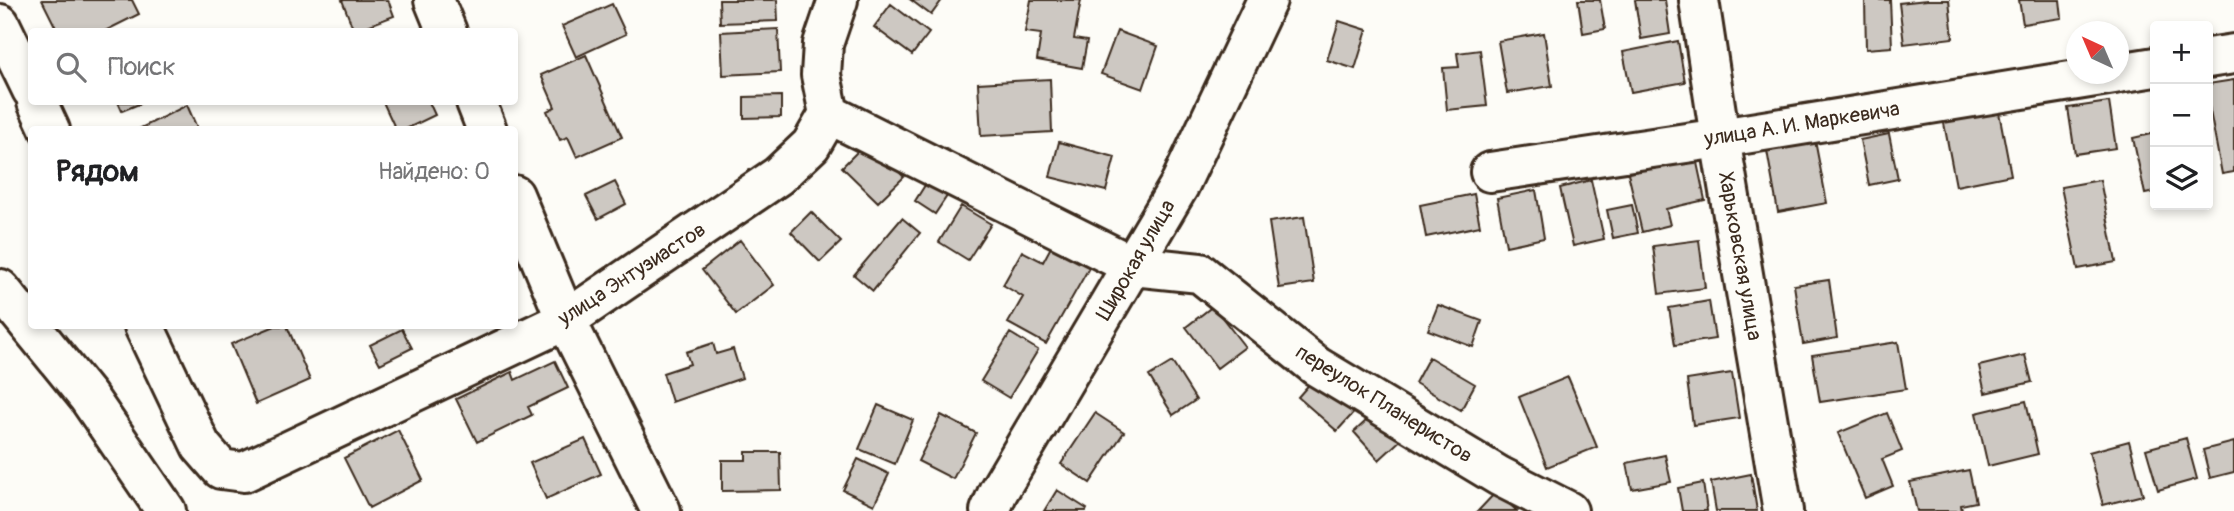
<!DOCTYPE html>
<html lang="ru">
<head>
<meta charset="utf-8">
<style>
  body { margin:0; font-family:Pangolin,sans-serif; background:#f2f2f2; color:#202124 }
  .controls { position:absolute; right:21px; top:21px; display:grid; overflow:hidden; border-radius:7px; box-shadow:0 4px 10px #0003 }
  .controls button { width:63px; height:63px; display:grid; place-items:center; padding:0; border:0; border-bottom:2px solid #e0e0e0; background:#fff; color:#202124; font:35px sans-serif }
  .compass { position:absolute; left:2066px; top:21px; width:63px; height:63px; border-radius:50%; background:#fff; box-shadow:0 4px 10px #0003; rotate:316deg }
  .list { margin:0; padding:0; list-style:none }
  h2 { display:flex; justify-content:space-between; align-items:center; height:91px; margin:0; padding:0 28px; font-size:30px }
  h2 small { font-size:23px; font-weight:400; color:#757577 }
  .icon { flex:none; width:38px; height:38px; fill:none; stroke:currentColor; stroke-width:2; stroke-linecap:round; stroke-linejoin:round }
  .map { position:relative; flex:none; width:2234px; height:511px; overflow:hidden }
  .search { position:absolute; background:#fff; box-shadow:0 4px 10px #0003; left:28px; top:28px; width:490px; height:77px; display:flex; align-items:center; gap:18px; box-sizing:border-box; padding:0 24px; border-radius:7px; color:#757577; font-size:26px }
  .panel { position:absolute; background:#fff; box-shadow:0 4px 10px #0003; left:28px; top:126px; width:490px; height:203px; border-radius:7px }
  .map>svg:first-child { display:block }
</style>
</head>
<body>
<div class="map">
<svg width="2234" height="511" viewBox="0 0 2234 511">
  <rect width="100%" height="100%" fill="#fdfcf7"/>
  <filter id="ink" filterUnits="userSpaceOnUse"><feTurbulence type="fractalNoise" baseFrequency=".0143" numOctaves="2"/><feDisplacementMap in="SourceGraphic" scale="14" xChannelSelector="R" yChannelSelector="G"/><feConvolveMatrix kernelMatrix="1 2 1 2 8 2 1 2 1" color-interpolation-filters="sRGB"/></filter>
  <g filter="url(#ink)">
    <path fill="#cdc8c2" stroke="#3b2a1e" stroke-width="2" d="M42,0H132L139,14L103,32H58Z
      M342,0H388L394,16L354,31Z
      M719,0H777L778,21L720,23Z
      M911,0H942L931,15Z
      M1031,0H1081L1074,39L1087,41L1082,68L1037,60L1041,34L1025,32Z
      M1578,0H1600L1605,29L1583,33Z
      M1635,0H1665L1670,34L1641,39Z
      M1865,0H1890L1892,47L1866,49Z
      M1927,0H1949L1953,38L1904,44L1899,3Z
      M2019,0H2060L2062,18L2023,24Z
      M612,4L626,34L576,57L562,26Z
      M891,4L929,33L912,55L874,27Z
      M1339,21L1367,30L1355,69L1327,60Z
      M778,29L780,72L723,75L721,32Z
      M1117,31L1158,46L1143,89L1101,74Z
      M1544,33L1552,86L1507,93L1498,41Z
      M1678,41L1685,82L1631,92L1623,52Z
      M1480,50L1487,106L1447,110L1443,68L1459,67L1457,53Z
      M586,55L622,137L577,157L568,137L560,140L547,111L555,107L541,75Z
      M1050,79L1052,132L981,136L978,83Z
      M2234,80V172L2222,174L2208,101V84Z
      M781,96V117L744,118V97Z
      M118,102H144L122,111Z
      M383,102H429L435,115L404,130H396Z
      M2109,102L2116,148L2075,154L2068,108Z
      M187,105L198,130H137Z
      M1998,107L2011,175L1956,186L1943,118Z
      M1812,125L1827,203L1778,212L1764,134Z
      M2155,133V192L2145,194L2133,138Z
      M1889,134L1898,179L1869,185L1860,140Z
      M868,141L904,177L878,202L842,167Z
      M1059,142L1115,157L1106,191L1050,177Z
      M1696,158L1705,200L1666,209L1670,225L1642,232L1628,173Z
      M932,174L953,187L935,214L915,201Z
      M1591,180L1604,239L1573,246L1560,188Z
      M2100,180L2116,262L2078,269L2061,187Z
      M615,182L626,204L598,219L586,196Z
      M1536,190L1544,238L1506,246L1497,198Z
      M1474,194L1480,226L1426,237L1420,205Z
      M1632,205L1638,233L1613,238L1607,210Z
      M961,206L991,224L968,260L939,242Z
      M811,212L841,242L820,262L791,232Z
      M1304,217L1314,283L1279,288L1269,222Z
      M902,218L920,233L873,291L854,275Z
      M740,240L774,285L736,314L702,270Z
      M1699,240L1705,288L1659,294L1653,246Z
      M1052,245L1090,266L1046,344L1008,323L1023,297L1003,285L1022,251L1043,262Z
      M1829,280L1837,338L1803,344L1794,285Z
      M1709,301L1715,339L1675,345L1669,308Z
      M1438,305L1482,321L1473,347L1428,330Z
      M1213,306L1245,347L1217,368L1186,327Z
      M275,326H287L310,380L256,404L231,344Z
      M402,329L412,348L380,364L370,345Z
      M1010,333L1038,350L1009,398L981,381Z
      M1898,342L1906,389L1820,402L1812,355Z
      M713,343L716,354L733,349L742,378L672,402L663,373L690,364L686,352Z
      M2025,355L2032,382L1985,393L1979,366Z
      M1429,357L1475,384L1461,410L1415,383Z
      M555,361L568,388L528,407L532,415L477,442L456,399L512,372L515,380Z
      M1172,362L1196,400L1173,415L1149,376Z
      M1320,372L1359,407L1337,431L1298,397Z
      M1732,373L1739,418L1693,425L1687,380Z
      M1568,377L1597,447L1547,467L1519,397Z
      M2026,401L2038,454L1988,466L1976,413Z
      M878,405L913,420L895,464L859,449Z
      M1380,408L1405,436L1379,460L1354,432Z
      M1095,413L1124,432L1090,483L1061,464Z
      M1887,413L1902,451L1882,459L1893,486L1865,498L1838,433Z
      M941,415L976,433L953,479L918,461Z
      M398,430L423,480L369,508L344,458Z
      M2186,438L2197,479L2158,490L2146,449Z
      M585,439L601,474L546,499L530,463Z
      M2129,441L2143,495L2103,505L2089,452Z
      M2234,442V472L2210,478L2203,450Z
      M746,452H780L781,490L722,491V460H746Z
      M1665,455L1671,482L1632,489L1627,463Z
      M858,459L889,474L874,505L843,490Z
      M1969,470L1976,502L1961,505L1962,511H1917L1910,482Z
      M1751,474L1757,511H1716L1711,482Z
      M1703,483L1707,511H1682L1678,488Z
      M1057,490L1087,509L1086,511H1044Z
      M1496,492L1517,511H1478Z"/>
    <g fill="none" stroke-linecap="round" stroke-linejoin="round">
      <defs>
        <path id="minor" d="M434,0L447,32
          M1699,0L1720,138L1783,511
          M0,24L32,90
          M2208,58L2234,54
          M2118,73L2155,67
          M37,102L50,130
          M476,102L487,130
          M829,114L1133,266L1200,273L1316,366L1499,476L1568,511
          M1490,172L1720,138L2114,74
          M514,195L566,320L661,511
          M144,326L201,446L221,469L244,472L566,320L778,176L811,145L829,114L821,75L823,44L838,0
          M990,511L998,492L1179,186L1267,0"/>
        <path id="major" d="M0,289L88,397L166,511"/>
      </defs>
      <use href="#minor" stroke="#3b2a1e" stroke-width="44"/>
      <use href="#major" stroke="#3b2a1e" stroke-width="44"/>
      <use href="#minor" stroke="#fdfcf7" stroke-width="38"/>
      <use href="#major" stroke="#fdfcf7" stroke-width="38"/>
    </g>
  </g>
  <g text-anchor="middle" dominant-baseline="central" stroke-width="5" stroke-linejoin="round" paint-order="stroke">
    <g font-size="21" fill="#3b2a1e" stroke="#fdfcf7">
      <text transform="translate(1802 124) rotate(-9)">улица А. И. Маркевича</text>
      <text transform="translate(1740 256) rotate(80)">Харьковская улица</text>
      <text transform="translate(1136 260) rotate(-60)">Широкая улица</text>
      <text transform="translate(632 274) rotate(-33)">улица Энтузиастов</text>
      <text transform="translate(1384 404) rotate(32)">переулок Планеристов</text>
    </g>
  </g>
</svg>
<div class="controls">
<button>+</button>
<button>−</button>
<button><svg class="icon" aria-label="layers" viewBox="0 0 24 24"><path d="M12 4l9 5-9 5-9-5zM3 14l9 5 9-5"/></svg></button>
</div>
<svg class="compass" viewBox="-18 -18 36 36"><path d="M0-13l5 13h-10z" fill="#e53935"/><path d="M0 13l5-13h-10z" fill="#757577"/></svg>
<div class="search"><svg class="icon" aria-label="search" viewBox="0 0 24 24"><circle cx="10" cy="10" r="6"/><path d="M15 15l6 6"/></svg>Поиск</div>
<section class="panel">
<h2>Рядом<small>Найдено: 0</small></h2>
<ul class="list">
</ul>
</section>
</div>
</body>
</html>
